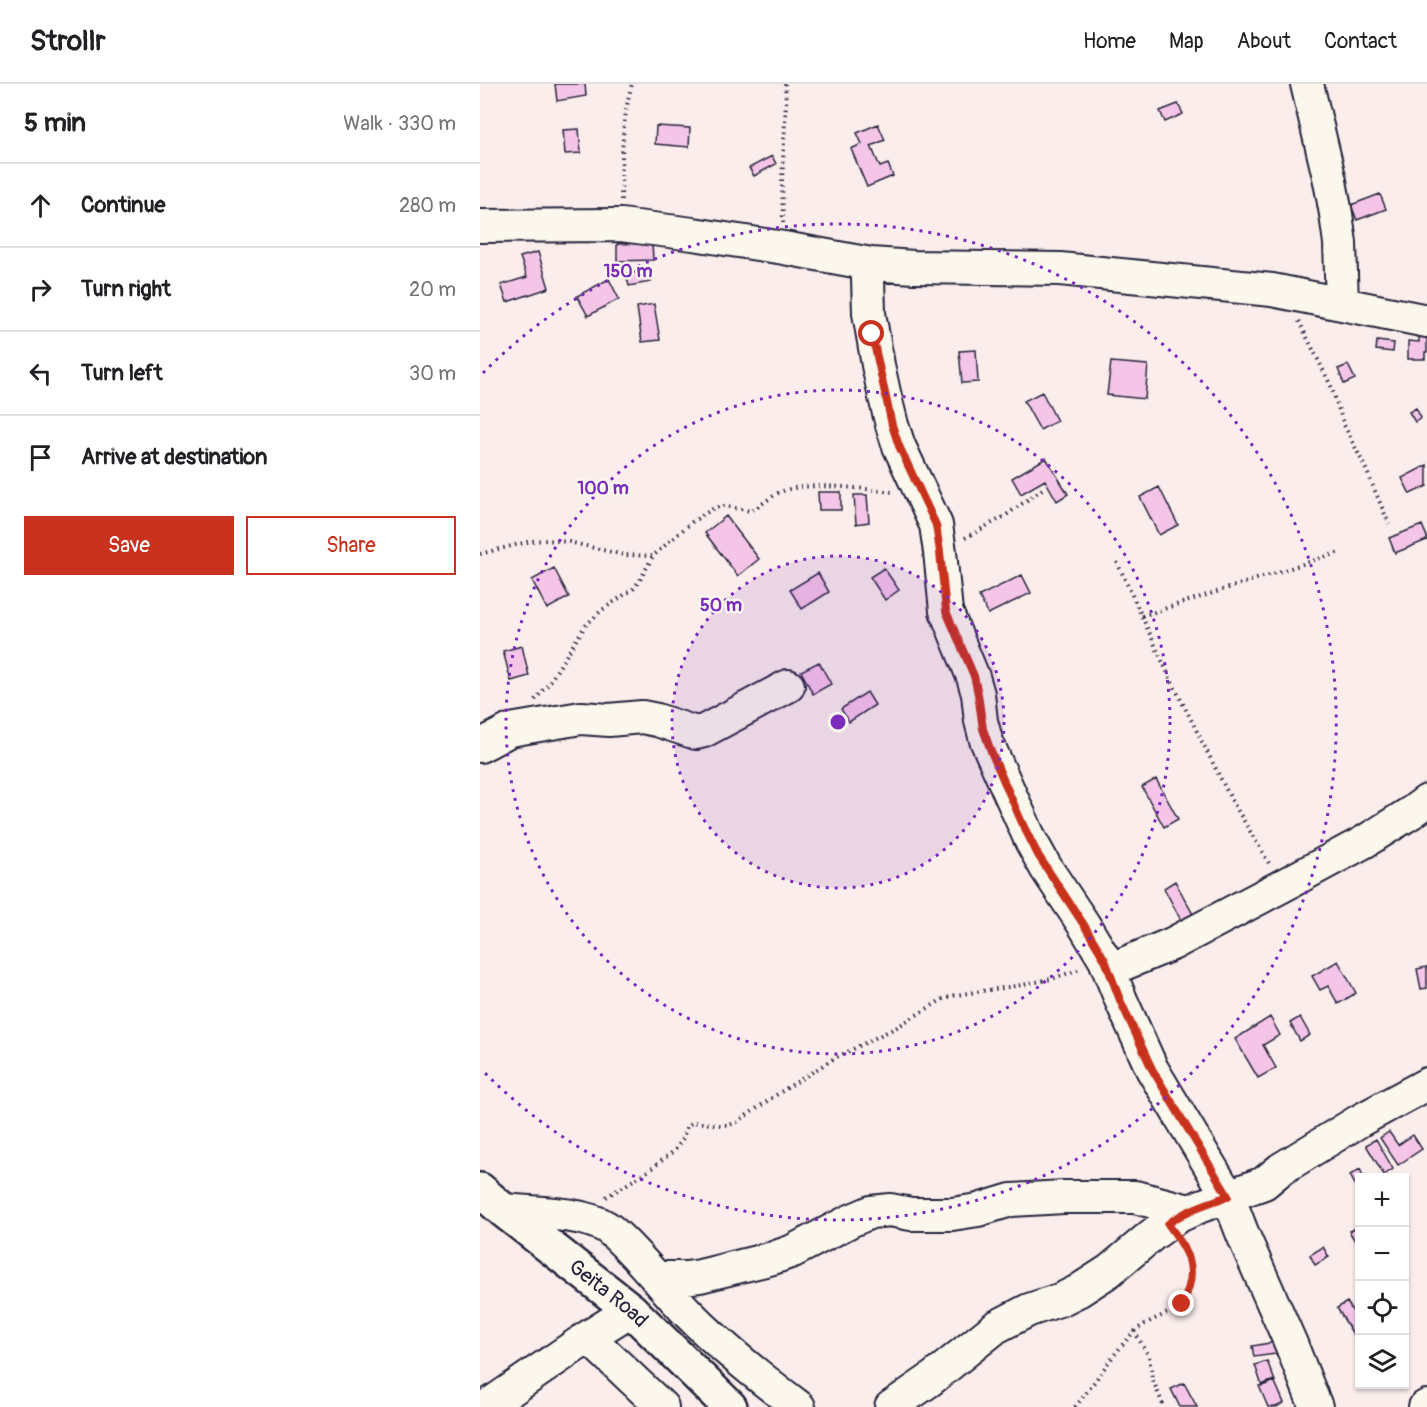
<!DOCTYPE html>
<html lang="en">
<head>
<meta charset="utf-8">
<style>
  body { margin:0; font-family:Pangolin,sans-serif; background:#f6f6f6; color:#202124 }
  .controls { position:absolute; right:18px; bottom:18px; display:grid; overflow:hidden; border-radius:0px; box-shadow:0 2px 4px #0004 }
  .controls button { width:54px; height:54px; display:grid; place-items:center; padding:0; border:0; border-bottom:2px solid #e0e0e0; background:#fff; color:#202124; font:30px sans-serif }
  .stop { position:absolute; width:18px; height:18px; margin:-14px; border:4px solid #c8321e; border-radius:50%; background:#fff }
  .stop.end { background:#c8321e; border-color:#fff; box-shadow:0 2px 6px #0008 }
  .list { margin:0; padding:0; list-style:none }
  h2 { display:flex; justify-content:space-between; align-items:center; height:78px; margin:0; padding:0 24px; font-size:26px }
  h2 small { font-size:20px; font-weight:400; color:#757577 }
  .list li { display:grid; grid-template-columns:39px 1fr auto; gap:18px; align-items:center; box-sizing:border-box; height:84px; padding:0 24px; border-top:2px solid #e0e0e0 }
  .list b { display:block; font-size:22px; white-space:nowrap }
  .list em { font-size:20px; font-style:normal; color:#757577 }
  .actions { display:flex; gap:12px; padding:18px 24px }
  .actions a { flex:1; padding:14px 0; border:2px solid #c8321e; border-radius:0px; text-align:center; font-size:21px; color:#c8321e }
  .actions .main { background:#c8321e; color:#fff }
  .icon { flex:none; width:33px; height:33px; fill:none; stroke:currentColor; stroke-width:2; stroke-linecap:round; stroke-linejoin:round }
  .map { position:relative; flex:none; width:947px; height:1323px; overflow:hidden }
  header { display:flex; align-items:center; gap:36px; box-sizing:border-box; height:84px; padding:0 30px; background:#fff; border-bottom:2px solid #e0e0e0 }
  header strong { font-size:28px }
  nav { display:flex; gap:33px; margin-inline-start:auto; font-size:21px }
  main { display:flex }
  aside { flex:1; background:#fff }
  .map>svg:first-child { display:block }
</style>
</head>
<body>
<header>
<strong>Strollr</strong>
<nav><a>Home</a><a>Map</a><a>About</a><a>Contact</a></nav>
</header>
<main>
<aside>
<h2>5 min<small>Walk · 330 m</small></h2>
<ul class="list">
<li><svg class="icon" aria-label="ahead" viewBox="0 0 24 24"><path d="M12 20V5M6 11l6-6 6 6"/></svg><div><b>Continue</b></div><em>280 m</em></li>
<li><svg class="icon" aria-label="right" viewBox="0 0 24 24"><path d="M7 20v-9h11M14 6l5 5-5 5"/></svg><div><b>Turn right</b></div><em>20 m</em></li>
<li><svg class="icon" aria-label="left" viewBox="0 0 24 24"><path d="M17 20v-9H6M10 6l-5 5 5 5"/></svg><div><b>Turn left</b></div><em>30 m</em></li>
<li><svg class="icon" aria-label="arrive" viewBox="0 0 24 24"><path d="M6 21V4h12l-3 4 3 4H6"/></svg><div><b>Arrive at destination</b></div></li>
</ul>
<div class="actions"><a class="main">Save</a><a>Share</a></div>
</aside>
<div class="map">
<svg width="947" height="1323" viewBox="0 0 947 1323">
  <rect width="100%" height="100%" fill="#faedeb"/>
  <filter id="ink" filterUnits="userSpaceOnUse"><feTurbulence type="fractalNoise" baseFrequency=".0167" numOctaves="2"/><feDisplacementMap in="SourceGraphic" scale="12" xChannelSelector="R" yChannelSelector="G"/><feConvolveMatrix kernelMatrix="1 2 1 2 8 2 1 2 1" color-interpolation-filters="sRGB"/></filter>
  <g filter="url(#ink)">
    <path fill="#f5c5e7" stroke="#22223b" stroke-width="1.5" d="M75,0H105L106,12L77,17Z
      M698,20L703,30L685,38L680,27Z
      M398,40L405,56L391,62L400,83L408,80L413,92L387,103L371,65L382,60L377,49Z
      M176,42L210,44L209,63L175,60Z
      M99,45L101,69L85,70L83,46Z
      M292,72L296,80L274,92L269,84Z
      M900,110L906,125L877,136L871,121Z
      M172,159L173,176L137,177V160Z
      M58,168L69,204L27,218L21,201L47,193L40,173Z
      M169,186L171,198L149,202L146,190Z
      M129,195L139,215L108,232L97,212Z
      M174,220L180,256L162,258L157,223Z
      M939,251H947V268H945V275H928V257L939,258Z
      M897,257L914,259L913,268L896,266Z
      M496,266L498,298L482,299L479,267Z
      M631,278L668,281L665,315L627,311Z
      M868,281L875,295L864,300L858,285Z
      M562,308L577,337L560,346L544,317Z
      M936,324L941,334L935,338L929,328Z
      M566,374L588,410L577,417L565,396L541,410L532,394Z
      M947,381V402L930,410L922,394Z
      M679,403L698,441L679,451L660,413Z
      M338,408H361V426H339Z
      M374,411H387L389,438L376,440Z
      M246,432L279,475L258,492L225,449Z
      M942,441L947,453V456L915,469L909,454Z
      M74,484L89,513L67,525L52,496Z
      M404,484L419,506L405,516L390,493Z
      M338,489L349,508L322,525L310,506Z
      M542,491L551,509L508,530L499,512Z
      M42,562L49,592L31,597L23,567Z
      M339,578L351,600L333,610L321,587Z
      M387,608L395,621L369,638L361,625Z
      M676,695L698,735L684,743L662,703Z
      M695,797L716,836L704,842L684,804Z
      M858,877L876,909L858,920L848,902L840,906L832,892Z
      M947,883V904L941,905L937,885Z
      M790,933L800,951L783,961L796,984L778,994L755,955Z
      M820,933L830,951L820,957L810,939Z
      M909,1048L918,1061L933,1051L942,1065L918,1081L900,1054Z
      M896,1055L913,1085L904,1091L886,1061Z
      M880,1085L884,1094H880V1110L870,1091Z
      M880,1142V1165L869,1147Z
      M843,1163L849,1173L835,1181L830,1171Z
      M867,1218L880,1239V1248L874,1252L857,1224Z
      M807,1256L809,1268L774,1273L772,1262Z
      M787,1277L795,1297L782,1302L775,1281Z
      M794,1296L804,1319L796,1323H788L779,1302Z
      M704,1299L717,1323H700L691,1305Z"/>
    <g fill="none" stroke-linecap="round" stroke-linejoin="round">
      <defs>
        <path id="minor" d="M827,0L850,97L856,130L860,159L862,220
          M0,142L141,141L213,150L304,164L391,180L434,183L580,185L792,206L947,237
          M391,180L388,195L389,229L398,281L405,313L412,341L419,362L456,441L460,468L466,527L493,593L498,610L501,637L506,656L551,757L566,784L604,841L625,876L641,916L672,985L748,1112L763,1151L811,1260L836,1323
          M0,662L30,646L101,634L129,636L162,633L177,636L216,649L224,647L308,602
          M629,886L692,860L802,802L884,758L932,728L947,717
          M23,1126C52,1129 102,1128 126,1143C131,1146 136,1151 140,1155C164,1178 185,1205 208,1229C242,1264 280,1294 319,1323
          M176,1194H206L220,1192L293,1174L313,1167L370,1137L391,1128L410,1126L431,1130H472L498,1126L531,1116L584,1113H655L709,1127
          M108,1253L182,1323
          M6,1323L108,1253L151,1226
          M411,1323L450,1296L516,1243L549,1226L582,1215L598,1207L629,1187L672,1151L697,1133L721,1122L784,1099L801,1085L879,1037L947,1000
          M945,1323L947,1322"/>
        <g id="highway">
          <path id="s1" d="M0,1106L23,1126L151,1226L250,1323"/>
        </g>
      </defs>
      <use href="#minor" stroke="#22223b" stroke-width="36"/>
      <use href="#highway" stroke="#22223b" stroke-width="38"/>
      <path stroke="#22223b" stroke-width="4" stroke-dasharray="1.5 4.5" stroke-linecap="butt" d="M141,116C142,77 141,38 152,0
        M303,139L302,98L306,18L305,0
        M819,237L851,302L864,341L885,383L909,440
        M485,454L525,432L565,403
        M0,470L51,457L67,456L89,458L144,471L172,472
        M637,478L690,594L751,715L790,781
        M662,532L860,468
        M55,616L69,599L105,542L122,526L153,505L160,496L173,472L182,464L212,438L234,424L245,422L271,427C282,421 292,411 303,407C328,397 385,405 412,408
        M126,1113L170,1086L195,1066L202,1056L207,1042L213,1038L240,1041H249L257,1038L299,1009L353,975L417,943L463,915L476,911L542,901L571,895L601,885
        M654,1247L669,1272L672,1294L684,1323
        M595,1323C615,1299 631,1272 653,1249C664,1238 679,1234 693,1226C717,1213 713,1181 703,1160"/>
      <use href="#minor" stroke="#fbf7ec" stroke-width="32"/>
      <use href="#highway" stroke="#fbf7ec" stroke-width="33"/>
    </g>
  </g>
  <g fill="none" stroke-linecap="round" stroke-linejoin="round" filter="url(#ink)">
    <path stroke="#c8321e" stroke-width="8" d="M392,250L412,341L419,362L456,441L460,468L466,527L494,592L498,610L503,645L512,670L543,741L558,771L604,841L625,876L640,916L672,985L748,1112C727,1120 705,1126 688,1140C709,1169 720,1185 702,1220"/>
  </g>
  <circle cx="358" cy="638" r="166" fill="#7b2cbf" fill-opacity=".12"/>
  <g fill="none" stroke="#7b2cbf" stroke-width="3" stroke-dasharray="3 6">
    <circle cx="358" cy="638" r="166"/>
    <circle cx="358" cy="638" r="332"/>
    <path d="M3 289A498 498 0 1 1 3 987"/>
  </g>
  <g text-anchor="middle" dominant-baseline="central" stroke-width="4.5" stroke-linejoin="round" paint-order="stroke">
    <g font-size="21" fill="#22223b" stroke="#fbf7ec">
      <text stroke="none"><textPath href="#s1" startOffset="165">Geita Road</textPath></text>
    </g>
  </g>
  <circle cx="358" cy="638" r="9" fill="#7b2cbf" stroke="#fbf7ec" stroke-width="3"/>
  <g font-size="18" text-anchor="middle" font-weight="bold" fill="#7b2cbf" stroke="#fbf7ec" stroke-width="4.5" stroke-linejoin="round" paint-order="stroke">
    <text x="148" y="193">150 m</text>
    <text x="123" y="410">100 m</text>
    <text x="241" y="527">50 m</text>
  </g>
</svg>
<div class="controls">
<button>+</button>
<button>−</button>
<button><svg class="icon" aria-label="locate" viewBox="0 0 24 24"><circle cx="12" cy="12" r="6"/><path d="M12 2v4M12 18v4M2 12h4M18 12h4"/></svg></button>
<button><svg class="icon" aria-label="layers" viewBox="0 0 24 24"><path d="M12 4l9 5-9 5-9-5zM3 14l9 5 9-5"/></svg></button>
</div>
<div class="stop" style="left:392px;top:250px"></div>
<div class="stop end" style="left:702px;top:1220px"></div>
</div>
</main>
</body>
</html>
